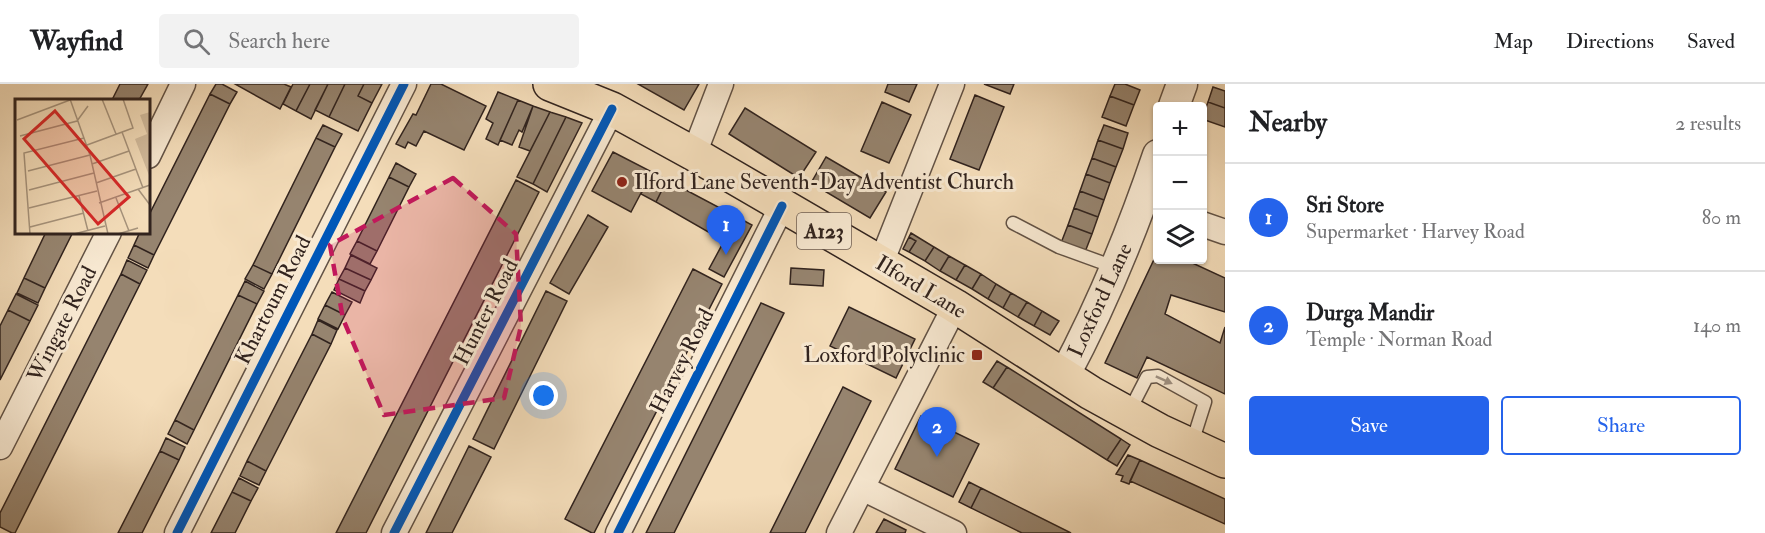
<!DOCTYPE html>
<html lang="en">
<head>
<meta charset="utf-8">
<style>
  body { margin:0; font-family:"IM FELL Double Pica",serif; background:#f2f2f2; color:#202124 }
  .controls { position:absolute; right:18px; top:18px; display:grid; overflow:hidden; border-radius:6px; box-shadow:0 2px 4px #0004 }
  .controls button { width:54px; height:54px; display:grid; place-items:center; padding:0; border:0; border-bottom:2px solid #e0e0e0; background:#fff; color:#202124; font:30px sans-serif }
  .you { position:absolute; left:544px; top:312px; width:21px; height:21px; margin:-15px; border:4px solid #fff; border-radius:50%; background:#1a73e8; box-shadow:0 0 0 9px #1a73e833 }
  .badge { display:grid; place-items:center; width:39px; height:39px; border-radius:50%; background:#2563eb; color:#fff; font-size:20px; font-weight:700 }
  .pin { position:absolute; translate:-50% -50px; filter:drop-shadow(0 2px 3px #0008) }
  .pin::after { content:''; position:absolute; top:32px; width:21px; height:18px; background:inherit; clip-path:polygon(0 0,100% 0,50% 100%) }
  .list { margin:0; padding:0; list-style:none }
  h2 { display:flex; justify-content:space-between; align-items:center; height:78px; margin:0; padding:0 24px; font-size:26px }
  h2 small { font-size:20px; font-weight:400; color:#757577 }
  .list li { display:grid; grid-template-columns:39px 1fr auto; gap:18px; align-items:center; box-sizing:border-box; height:108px; padding:0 24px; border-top:2px solid #e0e0e0 }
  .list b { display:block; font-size:22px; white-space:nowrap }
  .list p { margin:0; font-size:20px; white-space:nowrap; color:#757577 }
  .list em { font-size:20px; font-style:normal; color:#757577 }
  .actions { display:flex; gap:12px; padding:18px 24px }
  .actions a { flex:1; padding:14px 0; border:2px solid #2563eb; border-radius:6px; text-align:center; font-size:21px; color:#2563eb }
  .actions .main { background:#2563eb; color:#fff }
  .icon { flex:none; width:33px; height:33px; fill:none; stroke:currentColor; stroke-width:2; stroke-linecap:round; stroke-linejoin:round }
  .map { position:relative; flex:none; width:1225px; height:449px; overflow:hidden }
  header { display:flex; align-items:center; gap:36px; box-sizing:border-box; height:84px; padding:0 30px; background:#fff; border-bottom:2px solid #e0e0e0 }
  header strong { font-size:28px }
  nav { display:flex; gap:33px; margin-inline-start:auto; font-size:21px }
  .search { width:420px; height:54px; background:#f2f2f2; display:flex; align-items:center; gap:15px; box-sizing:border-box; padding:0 21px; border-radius:6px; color:#757577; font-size:22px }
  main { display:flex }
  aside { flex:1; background:#fff }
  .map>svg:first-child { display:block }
</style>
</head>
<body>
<header>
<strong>Wayfind</strong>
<div class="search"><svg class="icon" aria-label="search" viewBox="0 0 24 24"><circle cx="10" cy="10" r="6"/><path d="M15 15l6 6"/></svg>Search here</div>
<nav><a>Map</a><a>Directions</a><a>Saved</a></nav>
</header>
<main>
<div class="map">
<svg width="1225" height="449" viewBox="0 0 1225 449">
  <rect width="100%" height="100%" fill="#f4ddba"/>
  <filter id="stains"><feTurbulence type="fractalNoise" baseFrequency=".00333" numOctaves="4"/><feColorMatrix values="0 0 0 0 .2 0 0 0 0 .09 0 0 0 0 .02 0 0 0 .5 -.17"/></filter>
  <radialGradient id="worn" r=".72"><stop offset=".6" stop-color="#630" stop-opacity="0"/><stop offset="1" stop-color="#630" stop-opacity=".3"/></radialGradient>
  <path fill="#96846f" stroke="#31231e" stroke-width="1.5" d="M120,0H148L139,16H112Z
    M216,0H222L237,8L230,20L210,10Z
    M235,0H284L291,3L280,25Z
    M293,0H310L296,27L283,20Z
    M310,0H328L311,35L296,27Z
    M328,0H345L329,33L315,26Z
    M345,0H364L358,12L372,19L358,47L329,33Z
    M364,0H382L372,19L358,12Z
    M431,0H441L486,22L464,66L424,47L416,62L408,58L405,64L396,60L413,30L416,31Z
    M638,0H699L684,26Z
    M888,0H917L909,18L885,8Z
    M984,0H1014L1010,10Z
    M1115,0H1125L1140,6L1134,21L1110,12Z
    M1213,3L1225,7V24L1208,18Z
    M498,8L518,16L498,61L486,55L493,39L486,35Z
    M210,10L230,20L154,171L134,161L140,148H148V133Z
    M975,11L1004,23L979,86L950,75Z
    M1110,12L1134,21L1126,42L1102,33Z
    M518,16L533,22L522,48L519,46L512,61L500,56Z
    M882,18L911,31L889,79L861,67Z
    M1208,18L1225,24V43L1202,35Z
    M533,22L550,28L530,67L519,63Z
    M745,24L816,68L799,94L729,50Z
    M550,28L566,33L533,100L517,93Z
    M566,33L582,39L547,108L533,100Z
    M323,41L342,50L335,63L316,54Z
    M1104,41L1128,49L1123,65L1098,56Z
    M316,54L335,63L272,190L253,181Z
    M1098,56L1123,65L1116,83L1092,74Z
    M613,68L652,88L631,128L592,107Z
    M826,73L886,108L870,134L811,99Z
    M1092,74L1116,83L1110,99L1086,90Z
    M396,79L416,90L409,103L389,93Z
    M652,88L667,96L656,118L641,110Z
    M1086,90L1110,99L1104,116L1080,107Z
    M389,93L409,103L377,167L357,157Z
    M516,96L539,108L366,449H336Z
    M667,96L737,133L724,157L656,118Z
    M1080,107L1104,116L1098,133L1074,124Z
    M1074,124L1098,133L1092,150L1068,141Z
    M588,131L608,143L569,210L550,199Z
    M737,133L752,141L724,193L709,185Z
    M1068,141L1092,150L1085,168L1061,159Z
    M46,148H73L45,204L24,194Z
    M911,149L934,163L925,177L909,168L916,157L909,153Z
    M909,153L916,157L909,168L903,165Z
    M357,157L377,167L370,180L350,170Z
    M134,161L154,171L148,184L128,174Z
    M934,163L949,172L940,187L925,177Z
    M1158,167V176H1186L1225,194V228L1171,211L1165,230L1220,259L1225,243V310L1147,273L1137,294L1105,279Z
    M351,171L377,184L371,196L345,184Z
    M949,172L965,181L956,196L940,187Z
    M127,176L147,186L140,200L121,190Z
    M253,181L272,190L264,205L245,195Z
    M965,181L981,190L972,205L956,196Z
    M345,184L371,196L365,207L339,195Z
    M791,184L824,186L823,202L790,200Z
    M693,185L722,200L594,449H592L565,435Z
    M121,190L140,200L15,449H12L0,443V429Z
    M981,190L996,200L988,215L972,205Z
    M24,194L45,204L38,219L17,209Z
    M339,195L365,207L360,219L334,206Z
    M245,197L264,207L257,220L238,211Z
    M996,200L1011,209L1003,224L988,215Z
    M546,207L567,217L494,365L473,355Z
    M332,208L352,218L345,231L325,221Z
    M1011,209L1027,218L1018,233L1003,224Z
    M16,210L38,221L30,237L8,226Z
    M238,211L257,220L194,346L175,336Z
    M1027,218L1042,227L1034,242L1018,233Z
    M761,219L784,229L674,449H646Z
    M325,221L345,231L338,245L318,235Z
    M849,223L915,255L896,294L830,262Z
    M8,226L30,237L0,296V242Z
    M1042,227L1059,237L1050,251L1034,242Z
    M318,236L337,246L331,260L312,250Z
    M312,250L331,260L266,387L247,377Z
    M997,277L1007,283L993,304L983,298Z
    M1007,283L1121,355L1107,376L993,304Z
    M843,303L871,317L805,449H770Z
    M921,332L979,360L953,413L895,385Z
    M175,336L194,346L187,360L168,350Z
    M166,354L185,363L179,376L160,367Z
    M1121,355L1130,361L1117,382L1107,376Z
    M469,362L491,373L452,449H426Z
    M160,367L179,376L142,449H118Z
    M1128,371L1140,376L1129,400L1121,397L1123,392L1116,390Z
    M1140,376L1225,415V440L1130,397Z
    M247,377L266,387L259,401L240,392Z
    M239,394L258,404L251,417L232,408Z
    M969,398L981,404L971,424L959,418Z
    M981,404L1071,449H1022L971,424Z
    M232,408L251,417L235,449H211Z
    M884,435L906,446L905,449H876Z"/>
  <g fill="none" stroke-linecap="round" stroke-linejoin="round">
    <defs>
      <path id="service" d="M1013,139L1059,163L1117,184
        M1129,328L1147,293L1158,292L1205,318L1192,359"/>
      <path id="minor" d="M694,70L721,0
        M148,72L183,0
        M1202,140L1225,148
        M881,179L952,0
        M0,363L109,148
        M862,404L954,449
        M177,449L404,0
        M394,449L612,25
        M618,449L782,122
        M839,449L955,222"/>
      <path id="tertiary" d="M1174,22L1182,0
        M1064,292C1102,221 1132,148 1158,71"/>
      <path id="primary" d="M550,0L612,25L694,70L955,222L1091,309L1160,347L1225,377"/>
    </defs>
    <use href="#service" stroke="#625245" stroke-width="15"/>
    <use href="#minor" stroke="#625245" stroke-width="27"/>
    <use href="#tertiary" stroke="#625245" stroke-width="33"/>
    <use href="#primary" stroke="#31231e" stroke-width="36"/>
    <use href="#service" stroke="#f8e9d2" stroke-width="12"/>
    <use href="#minor" stroke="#f8e9d2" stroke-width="24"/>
    <use href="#tertiary" stroke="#f8e9d2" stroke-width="30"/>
    <use href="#primary" stroke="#f4ddba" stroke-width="33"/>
    <defs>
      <path id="cycleway" d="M177,449L404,0
        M394,449L612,25
        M618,449L782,122"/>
    </defs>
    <use href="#cycleway" stroke="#f8e9d2" stroke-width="13"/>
    <use href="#cycleway" stroke="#0057b8" stroke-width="9"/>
  </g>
  <defs><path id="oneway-solid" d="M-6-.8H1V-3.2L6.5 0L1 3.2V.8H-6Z" transform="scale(1.5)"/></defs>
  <use fill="#9e9081" href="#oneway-solid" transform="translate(1164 296) rotate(24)"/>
  <path fill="#c2185b" fill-opacity="0.2" stroke="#c2185b" stroke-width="4.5" stroke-dasharray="12 8" stroke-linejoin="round" d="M453,94L516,150L521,242L504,314L384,331L343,235L330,161Z"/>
  <g fill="#8f2418" stroke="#f8e9d2" stroke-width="2">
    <circle cx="622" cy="98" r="6"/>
    <rect x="971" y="265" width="12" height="12" rx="3"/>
  </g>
  <g text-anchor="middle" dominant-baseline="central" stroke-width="6" stroke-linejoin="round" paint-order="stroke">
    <rect fill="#f8e9d2" stroke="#6d5e54" stroke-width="1.5" x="797" y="129" width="54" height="36" rx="4.5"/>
    <g font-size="21" font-weight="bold" fill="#31231e">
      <text x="824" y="147">A123</text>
    </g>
    <g font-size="22" fill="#31231e" stroke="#f8e9d2" text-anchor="start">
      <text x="634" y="98">Ilford Lane Seventh-Day Adventist Church</text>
      <text x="965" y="271" text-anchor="end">Loxford Polyclinic</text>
    </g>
    <g font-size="22" fill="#31231e" stroke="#f8e9d2">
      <text transform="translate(921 203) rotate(31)">Ilford Lane</text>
      <text transform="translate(273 216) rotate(-63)">Khartoum Road</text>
      <text transform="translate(1100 216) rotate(-65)">Loxford Lane</text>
      <text transform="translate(486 228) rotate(-63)">Hunter Road</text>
      <text transform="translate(62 240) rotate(-63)">Wingate Road</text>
      <text transform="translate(682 277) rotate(-63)">Harvey Road</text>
    </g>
  </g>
  <g transform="translate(15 15)">
    <rect width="135" height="135" fill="#f4ddba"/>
    <path d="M135,13V79L120,40L132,35L125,16Z" fill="#d3bd9f"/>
    <path fill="none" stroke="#a6937c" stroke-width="1.5" d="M55,0L75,56L93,135M87,0L101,35M2,21L55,1M107,33L128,89M5,37L62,22L73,7M72,46L118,29L108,0M77,65L114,52M13,72L75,56M81,84L121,70M123,90L135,106M14,91L79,74M64,97L73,132M101,99L114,132M84,104L135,86M14,109L82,92M15,128L69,114M15,135L9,54L69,39M59,135L90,127M103,135L123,129"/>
    <path fill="#d62828" fill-opacity="0.15" stroke="#d62828" stroke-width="3" d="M40,12L114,98L83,125L9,40Z"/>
    <rect width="135" height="135" fill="none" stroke="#31231e" stroke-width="3"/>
  </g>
  <rect width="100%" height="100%" filter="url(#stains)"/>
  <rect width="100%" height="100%" fill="url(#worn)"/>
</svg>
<div class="controls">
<button>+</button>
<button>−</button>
<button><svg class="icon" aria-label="layers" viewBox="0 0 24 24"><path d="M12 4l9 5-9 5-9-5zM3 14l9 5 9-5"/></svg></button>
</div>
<div class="you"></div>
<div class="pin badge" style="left:726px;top:171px">1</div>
<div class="pin badge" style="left:937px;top:373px">2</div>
</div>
<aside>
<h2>Nearby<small>2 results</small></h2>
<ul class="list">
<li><span class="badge">1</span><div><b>Sri Store</b><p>Supermarket · Harvey Road</p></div><em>80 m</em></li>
<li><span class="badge">2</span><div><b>Durga Mandir</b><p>Temple · Norman Road</p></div><em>140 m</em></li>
</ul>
<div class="actions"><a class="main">Save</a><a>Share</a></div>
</aside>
</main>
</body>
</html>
